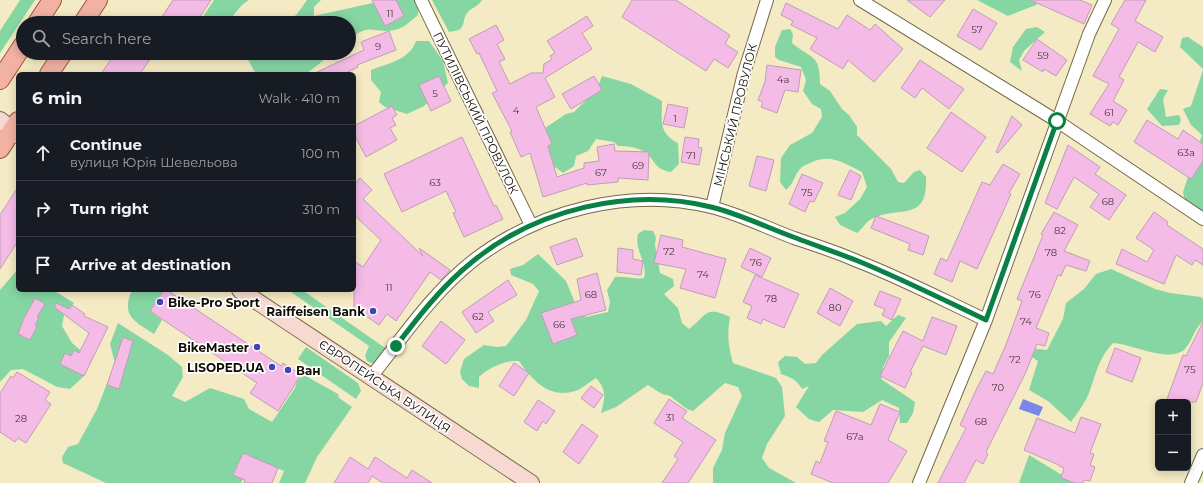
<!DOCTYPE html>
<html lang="en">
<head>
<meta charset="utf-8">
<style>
  body { margin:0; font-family:Montserrat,sans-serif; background:#20242c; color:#f1f3f6 }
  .controls { position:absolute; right:12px; bottom:12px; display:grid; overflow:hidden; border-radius:6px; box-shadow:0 2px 10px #0003 }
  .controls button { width:36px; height:36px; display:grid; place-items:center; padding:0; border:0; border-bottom:1px solid #363941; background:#171b24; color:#f1f3f6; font:20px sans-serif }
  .stop { position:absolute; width:12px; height:12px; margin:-9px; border:3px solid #0b8043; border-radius:50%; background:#fff }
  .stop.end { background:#0b8043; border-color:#fff; box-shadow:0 1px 4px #0008 }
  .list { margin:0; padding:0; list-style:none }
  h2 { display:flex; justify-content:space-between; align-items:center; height:52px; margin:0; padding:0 16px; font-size:17px }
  h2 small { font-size:13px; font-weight:400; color:#9ea1a6 }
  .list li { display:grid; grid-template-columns:26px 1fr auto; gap:12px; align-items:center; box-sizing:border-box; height:56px; padding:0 16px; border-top:1px solid #363941 }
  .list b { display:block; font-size:15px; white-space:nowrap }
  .list p { margin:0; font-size:13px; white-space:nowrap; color:#9ea1a6 }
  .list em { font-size:13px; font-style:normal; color:#9ea1a6 }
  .icon { flex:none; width:22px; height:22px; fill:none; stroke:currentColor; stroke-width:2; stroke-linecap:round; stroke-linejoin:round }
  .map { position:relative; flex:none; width:1203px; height:483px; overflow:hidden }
  .search { position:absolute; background:#171b24; box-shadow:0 2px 10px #0003; left:16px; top:16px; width:340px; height:44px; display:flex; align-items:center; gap:10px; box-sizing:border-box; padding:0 14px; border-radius:22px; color:#9ea1a6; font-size:15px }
  .panel { position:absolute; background:#171b24; box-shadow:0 2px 10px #0003; left:16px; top:72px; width:340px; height:220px; border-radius:6px }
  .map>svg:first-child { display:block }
</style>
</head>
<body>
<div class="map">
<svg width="1203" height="483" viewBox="0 0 1203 483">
  <rect width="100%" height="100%" fill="#f4eac3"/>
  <path fill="#85d6a3" d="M20,0H35L0,53V31Z
    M214,0H249L242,5L227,23H199Z
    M307,0H321L314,7V16L386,0H415L418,3V15C411,21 403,29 394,30C371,34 373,22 349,39V23H287L297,14Z
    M432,0H482C478,7 472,7 467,13C463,18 465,26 459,30C456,31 452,31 449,32Z
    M977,0H1040L1036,5L1008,16Z
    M1037,27L1045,32L1024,51L1019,60L1022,71L1010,62L1013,47L1026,29Z
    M790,29L793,34L792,43C812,60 820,53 820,84L830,91L842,109L849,115L857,127V135L891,169L898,182L904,183L914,172L920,170L926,177C928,225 898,204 870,220C866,222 862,229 857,233L840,225L835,217L845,213L860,199L867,187L862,172C843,163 831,153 810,163C808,164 804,165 802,167C794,174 794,184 786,190L780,182L781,158L790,145L812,133L822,117L821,109L812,104L803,91L806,80L801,67L779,60L775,57V47L782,30Z
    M1188,37L1203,47V69L1180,47L1182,38Z
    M416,41H429L443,61L448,83L424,106L407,114L385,107L379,102L381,92L371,80V70C389,63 409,60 416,41Z
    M248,53H339L324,60L306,74H256L247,58Z
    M1203,70V213L1185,202L1183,192L1202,135L1191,125L1183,109L1191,106Z
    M602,76L631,84L662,101C662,121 658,132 678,143L679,164L671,172C654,169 656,161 646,153C638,147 628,146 618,146L614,142L596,139L588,151L576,156L574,166L563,173L543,158L545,128L566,114L574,112L597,89Z
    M1160,89L1168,90L1163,99L1166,117L1179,115L1181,120L1179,125L1162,126L1147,109Z
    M644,230L653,231L656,238L655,245L660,273L673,279L674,286L664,294L678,308L682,323L689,329C707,316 704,305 730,317C727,334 728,346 733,363L776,378L782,387L785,416L767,444L762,458L769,468L796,483H713V468L722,450L725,433L742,396L738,387L725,383L693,411L687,409L670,396L662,394L648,385L616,407L601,413C605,398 607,390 596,378C589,382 582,389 575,391C549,399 532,380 519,361C506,360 489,367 479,377V388L469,386L462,379L460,372L464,359L484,345L497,347L506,346L526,320L539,291L533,284L511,275L510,269L523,265L538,254L566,281L577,308L586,317L608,312L610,302L607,290L615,277C626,276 634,280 644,278C648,263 634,250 638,234Z
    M18,269V290H53L74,303L64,315L62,326L72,343L92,360L84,376L70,389L57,387L23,369L11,370L0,382V290Z
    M1111,269L1155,289L1170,293L1201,297L1203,299V321C1194,329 1192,342 1184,350C1168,363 1132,344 1113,343C1098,359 1097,372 1090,390C1086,402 1078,412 1071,422L1048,401L1029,390L1038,361L1022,351L1029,348L1047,350L1063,319L1066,303L1084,289L1096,274Z
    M132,290H164L150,311L162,320L154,334C133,321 121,315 132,290Z
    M288,290H302L388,350L376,363H371L367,361L365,356L369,346Z
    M898,315L906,318L889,342V356L883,367L881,379L915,402L913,413L907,423H900L899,408L882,400L863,412L833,410L819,422L809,419L796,407L809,386L802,389C797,380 790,377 781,374L778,362L785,356L797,357L805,364L816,363L822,355L857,324L881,321L886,326Z
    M118,323L168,355L182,367L183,377L172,396L185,402L210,388L244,399L249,409L272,422L295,388L297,381L304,375L338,394L339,398L352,407L317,457L305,483H279L284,471L244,454L242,455L233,474L243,479L241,483H106L63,463L62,457L68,447L78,444L97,409L115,363L110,344Z
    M306,347L358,383L361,391L356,399L298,359Z
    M1029,455L1075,483H1019Z"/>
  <path fill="#7987e9" d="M1023,399L1043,407L1039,416L1019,409Z"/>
  <path fill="#f5bbe7" stroke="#bf9eb7" d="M173,0H211L196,23H158Z
    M372,0H396L404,16L385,26Z
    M632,0H676L730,35L725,44L738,52L728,68L714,59L706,71L622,17Z
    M907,0H945L930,17Z
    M1030,0H1080L1092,5L1084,24Z
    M1125,0H1146L1135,21L1163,37L1155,52L1138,42L1119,77L1124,80L1113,101L1127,110L1118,125L1113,122L1110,126L1090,114L1109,84L1093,76L1119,29L1111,24Z
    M786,3L838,29L847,15L870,30L875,24L903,49L874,82L848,60L843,69L810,49L817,38L791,25L793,21L781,15Z
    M973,9L997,23L981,50L957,36Z
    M587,16L593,26L582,33L592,49L545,78L555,97L536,107L552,144L548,146L557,177L584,168V163L599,161L597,147L614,144L615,151L649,152L648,180L618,178V182L587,185V183L543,197L530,153L521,157L510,132L512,131L492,93L497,91L479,53L477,54L469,39L496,25L504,40L497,44L505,59L499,62L510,84L531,73H543L544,64L552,59L550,56L555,53L547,41Z
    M389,31L396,50L357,65L358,67L344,74H313L364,50L361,42Z
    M1037,39L1067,60L1056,76L1044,69L1043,72L1023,60Z
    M115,53H154L140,74H101Z
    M920,60L964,89L949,109L922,88L915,98L901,88Z
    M767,65L801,70L798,92L785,90L777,113L761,107L763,102L758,100L765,82Z
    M439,76L451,101L431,111L419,85Z
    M594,76L602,90L571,109L562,94Z
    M668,104L688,108L684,128L663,124Z
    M392,106L397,115L392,118L396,125L390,128L397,140L366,157L354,134V126Z
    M951,112L986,137L962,172L927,148Z
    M1012,116L1022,125L998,153L996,152Z
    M1147,120L1178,139L1183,130L1203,144V161L1191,179L1134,142Z
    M462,137L494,206L496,205L503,219L464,237L453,213L456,212L446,191L402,212L384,174Z
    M685,137L699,139L698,147L702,148L699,165L681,162Z
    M1068,145L1100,167L1095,174L1126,195L1109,220L1090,207L1099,194L1074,177L1057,209L1045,203Z
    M757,156L774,160L766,191L749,186Z
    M1003,164L1020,174L1009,193L1011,194L977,269L960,261L952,282L934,274L941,258L947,261L982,182L990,185Z
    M850,170L861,176L851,200L838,195Z
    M802,174L823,183L814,202L810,201L805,212L789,204Z
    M360,178L372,190L363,199L423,256L419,248L450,270L441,280L430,272L396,321L387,314L379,325L354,308V261L363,267L381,240L354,215V185Z
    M18,187V241L0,269V215Z
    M1054,212L1078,225L1064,251L1090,261L1086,271L1066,265L1061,276L1058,275L1036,328L1049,333L1045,346L1037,344L1026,372L986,452L988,454L983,464L976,460L964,483H938L966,428L960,425L977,388L986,371L993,374L1005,347L1022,301L1017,299L1043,235L1041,234Z
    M1154,212L1168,222L1167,225L1203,249V265L1195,260L1192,265L1176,255L1164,284L1116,264L1122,249L1147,262L1154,250L1136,238Z
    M876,216L929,236L923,255L908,250L910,244L871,228Z
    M661,235L683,240L682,247L726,259L715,298L680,288L686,269L654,263Z
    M576,238L583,256L557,265L550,247Z
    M618,248L633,250V259L643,261L641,275L617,272Z
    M750,248L771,258L762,277L741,267Z
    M597,273L606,310L571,319L577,335L553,344L541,313L581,300L577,279Z
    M755,275L799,294L784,328L763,319L761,324L747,318L752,306L743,302Z
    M508,280L517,295L488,312L494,321L476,333L462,312Z
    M830,288L853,301L840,326L817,313Z
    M164,290H167L281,366L283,363L301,375L278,411L250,393L257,383L150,311Z
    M880,291L901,299L892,320L882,315L885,309L874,305Z
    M35,298L45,304L37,317L39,318L35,325L37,327L30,340L18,334L24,318Z
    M56,303L69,309L72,305L85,314L84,316L108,327L84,376L60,364L65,353L71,356L74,350L79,353L89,333L54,307Z
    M932,317L957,326L946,355L923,346L910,372L912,373L905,388L880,376L903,331L923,341Z
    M441,321L465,340L446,364L422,346Z
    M1203,322V383L1196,402H1166L1183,355L1186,356Z
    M123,337L133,341L119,389L107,385Z
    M1115,348L1141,358L1132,382L1106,372Z
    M514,363L529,373L514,396L499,386Z
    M17,372L50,392L45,400L51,404L26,443L18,438L15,442L0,432V393L11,376L13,378Z
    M591,386L603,395L594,408L581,398Z
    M669,399L687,411L682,418L716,440L688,483H662L678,459L674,456L683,442L654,423Z
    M538,400L555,411L546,424L543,421L537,431L524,422Z
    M880,404L900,412L888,440L907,451L888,483H833L811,474L816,461L820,463L828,442L824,441L836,411L871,425Z
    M1081,417L1101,424L1090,453L1094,454L1090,465L1095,467L1090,481L1084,480L1083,483H1075L1061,478L1064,468L1059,466V465L1024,450L1037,418L1075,433Z
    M582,424L598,436L579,464L563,452Z
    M243,453L278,468L272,483H244L245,480L233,475Z
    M350,457L368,469L375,457L407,478L412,470L432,483H383L372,476L368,483H334Z"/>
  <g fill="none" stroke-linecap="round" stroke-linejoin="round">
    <defs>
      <path id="street" d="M421,0L531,225
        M860,0L1057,121L1203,219
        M712,207L744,73L767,0
        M371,377C403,337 433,292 474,260C540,210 629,187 711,207C739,214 767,228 794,238C815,245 837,252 857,261C901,278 943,300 986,320
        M919,483L986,320L1089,34L1105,0
        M1191,483L1203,455"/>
      <path id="secondary" d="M0,120L18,135
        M240,290L531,483"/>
      <path id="primary" d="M37,23L52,0
        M83,23L98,0
        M49,74L63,53
        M0,80L23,45
        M0,149L18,121"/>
    </defs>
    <use href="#street" stroke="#736a47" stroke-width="14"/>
    <use href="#secondary" stroke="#736a47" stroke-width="18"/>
    <use href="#primary" stroke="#9c5742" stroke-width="20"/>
    <use href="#street" stroke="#fff" stroke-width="12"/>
    <use href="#secondary" stroke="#f8d9d1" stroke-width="16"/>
    <use href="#primary" stroke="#f1b2a3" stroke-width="18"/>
  </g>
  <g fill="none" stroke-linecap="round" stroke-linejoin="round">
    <path stroke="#0b8043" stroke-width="5" d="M396,346C419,316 442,286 472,262C536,209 630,187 711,207C740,214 768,228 796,238C817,246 838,253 858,261C902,279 944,300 986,320L1057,121"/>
  </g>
  <g fill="#4144b9" stroke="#fff" stroke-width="1.5">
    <circle cx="160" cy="302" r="4"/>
    <circle cx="373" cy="311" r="4"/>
    <circle cx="257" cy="347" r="4"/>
    <circle cx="272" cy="367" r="4"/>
    <circle cx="288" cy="370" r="4"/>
  </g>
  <g text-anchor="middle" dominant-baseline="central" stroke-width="3.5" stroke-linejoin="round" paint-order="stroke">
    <g font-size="10" fill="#49383b">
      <text x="390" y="13">11</text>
      <text x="977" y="29">57</text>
      <text x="378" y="46">9</text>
      <text x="1043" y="55">59</text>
      <text x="783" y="79">4а</text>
      <text x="435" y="93">5</text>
      <text x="516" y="110">4</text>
      <text x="1109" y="112">61</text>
      <text x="675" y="118">1</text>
      <text x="1186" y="152">63а</text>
      <text x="691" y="155">71</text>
      <text x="638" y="165">69</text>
      <text x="601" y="172">67</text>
      <text x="435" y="182">63</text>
      <text x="807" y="192">75</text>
      <text x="1108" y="201">68</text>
      <text x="1060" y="230">82</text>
      <text x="669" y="251">72</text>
      <text x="1051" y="252">78</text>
      <text x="756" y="262">76</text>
      <text x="703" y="274">74</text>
      <text x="389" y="287">11</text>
      <text x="591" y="294">68</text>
      <text x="1035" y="294">76</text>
      <text x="771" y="298">78</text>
      <text x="835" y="307">80</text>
      <text x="478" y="316">62</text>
      <text x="1026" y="321">74</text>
      <text x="559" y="324">66</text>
      <text x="1015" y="359">72</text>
      <text x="1190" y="369">75</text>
      <text x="998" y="387">70</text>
      <text x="670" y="417">31</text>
      <text x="21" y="418">28</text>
      <text x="981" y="421">68</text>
      <text x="855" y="436">67а</text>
    </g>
    <g font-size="12" fill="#100d02" stroke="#fff">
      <text transform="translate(476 113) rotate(64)">ПУТИЛІВСЬКИЙ ПРОВУЛОК</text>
      <text transform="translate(735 115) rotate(-76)">МІНСЬКИЙ ПРОВУЛОК</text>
      <text transform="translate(385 386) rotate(34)">ЄВРОПЕЙСЬКА ВУЛИЦЯ</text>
    </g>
    <g font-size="12" font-weight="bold" fill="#100d02" stroke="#fff" text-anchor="end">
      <text x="168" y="302" text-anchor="start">Bike-Pro Sport</text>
      <text x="365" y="311">Raiffeisen Bank</text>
      <text x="249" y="347">BikeMaster</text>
      <text x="264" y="367">LISOPED.UA</text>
      <text x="296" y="370" text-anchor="start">Ван</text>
    </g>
  </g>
</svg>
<div class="controls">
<button>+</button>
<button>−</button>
</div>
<div class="stop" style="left:1057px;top:121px"></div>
<div class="stop end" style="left:396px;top:346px"></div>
<div class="search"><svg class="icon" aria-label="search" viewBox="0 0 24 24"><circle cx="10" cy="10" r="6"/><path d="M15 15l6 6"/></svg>Search here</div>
<section class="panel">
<h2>6 min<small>Walk · 410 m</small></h2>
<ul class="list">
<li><svg class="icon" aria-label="ahead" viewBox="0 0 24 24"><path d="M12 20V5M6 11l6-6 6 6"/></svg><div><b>Continue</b><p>вулиця Юрія Шевельова</p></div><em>100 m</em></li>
<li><svg class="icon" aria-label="right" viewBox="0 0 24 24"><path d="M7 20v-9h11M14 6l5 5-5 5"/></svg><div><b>Turn right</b></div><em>310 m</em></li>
<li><svg class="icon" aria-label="arrive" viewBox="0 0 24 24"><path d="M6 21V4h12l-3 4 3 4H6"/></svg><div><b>Arrive at destination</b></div></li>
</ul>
</section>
</div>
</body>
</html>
